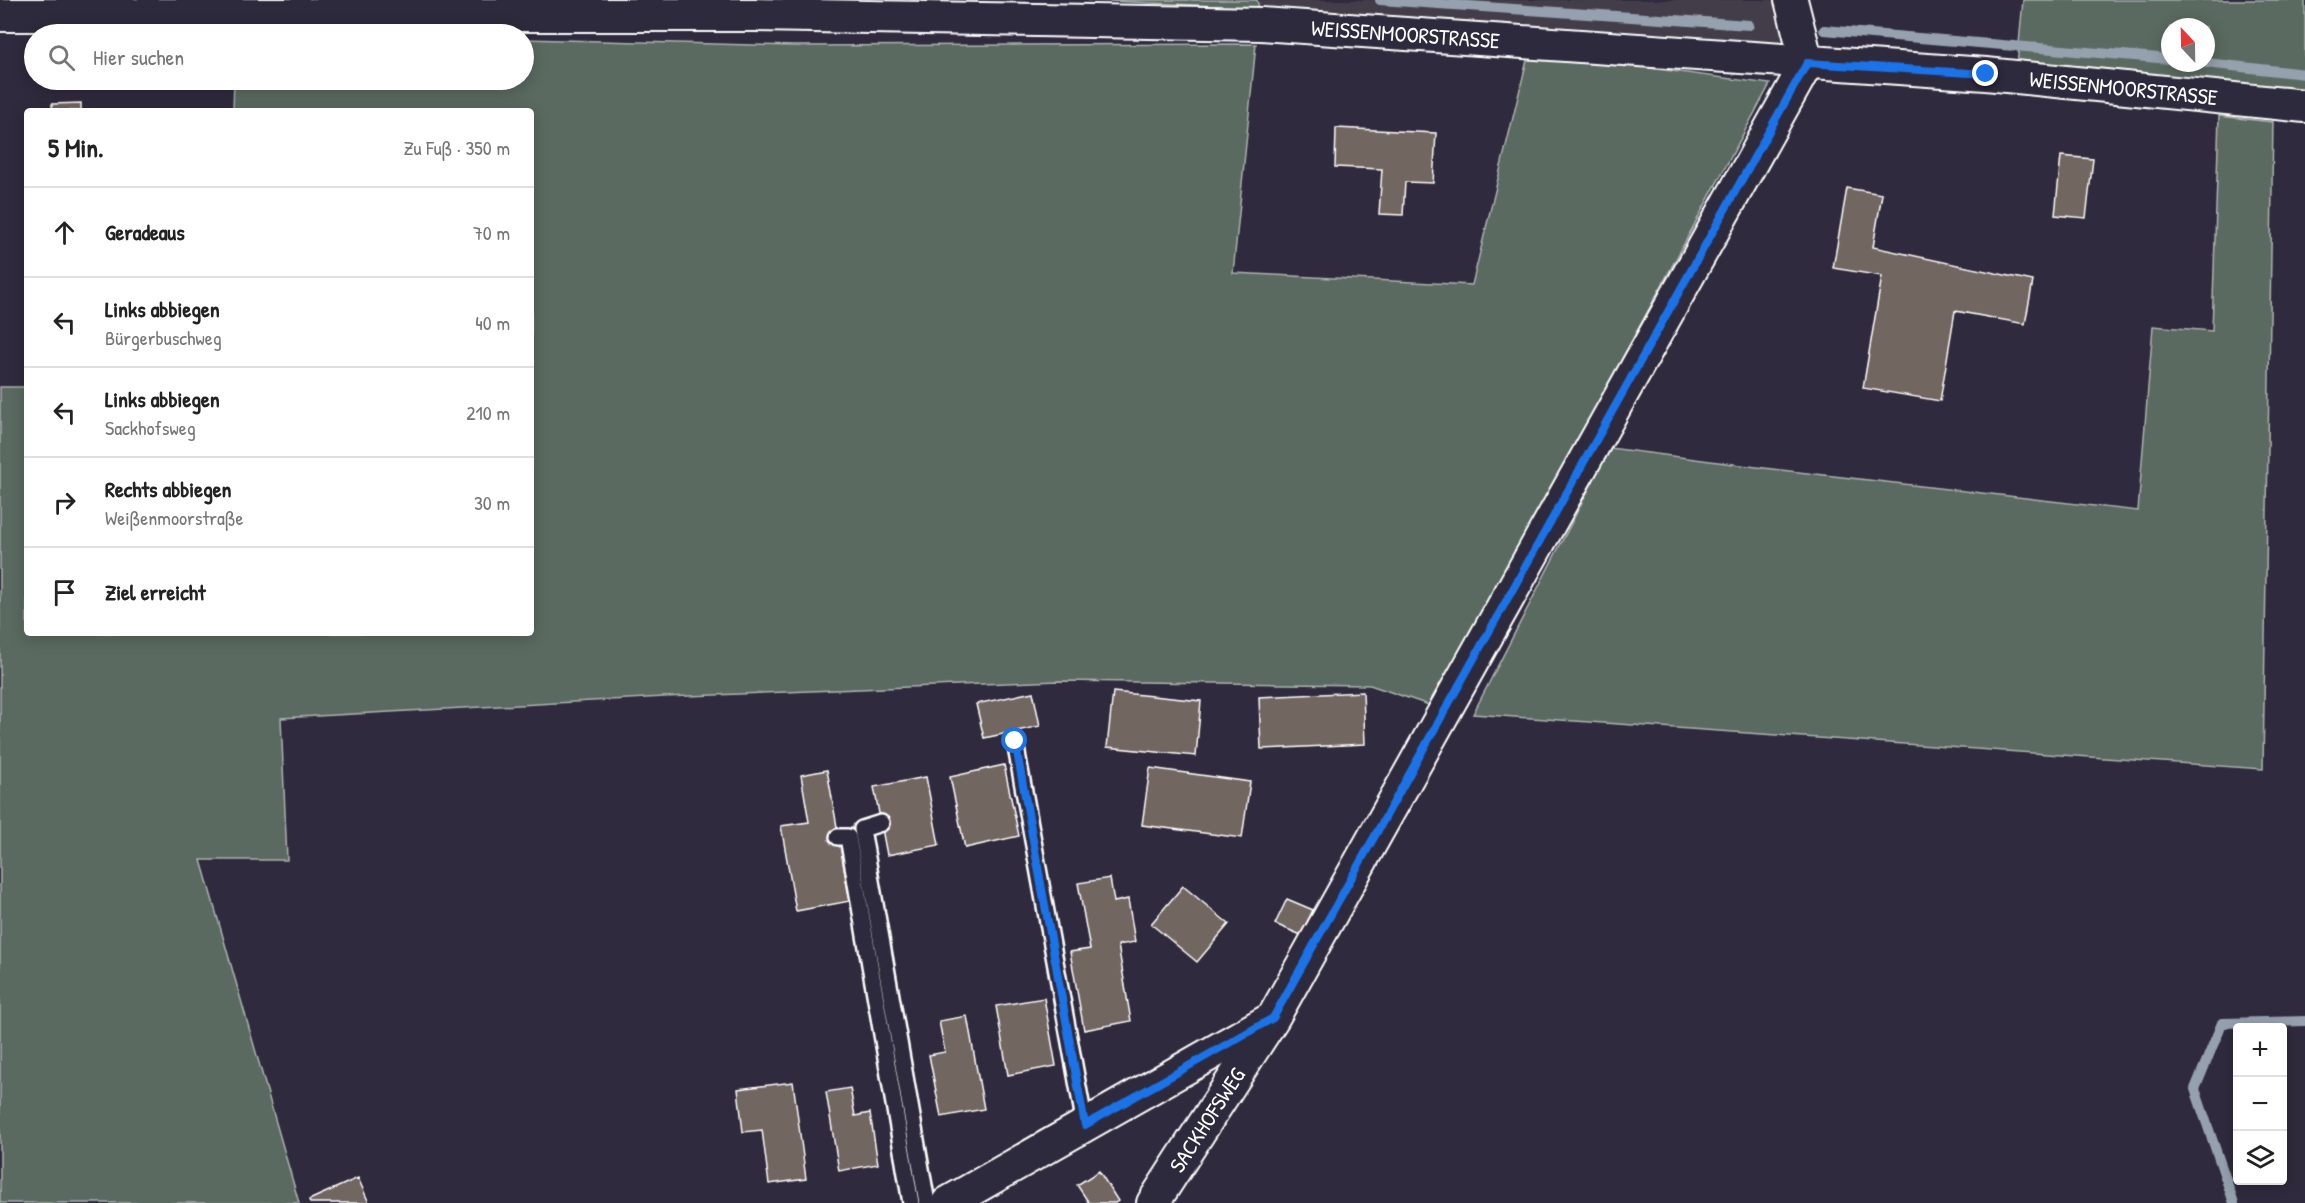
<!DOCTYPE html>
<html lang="de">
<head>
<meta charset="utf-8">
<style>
  body { margin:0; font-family:"Patrick Hand",sans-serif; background:#f6f6f6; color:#222 }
  .controls { position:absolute; right:18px; bottom:18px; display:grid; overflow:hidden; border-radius:6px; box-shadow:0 3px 15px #0003 }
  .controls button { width:54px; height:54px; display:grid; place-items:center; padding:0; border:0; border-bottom:2px solid #e0e0e0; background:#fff; color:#222; font:30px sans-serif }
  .compass { position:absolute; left:2161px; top:18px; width:54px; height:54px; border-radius:50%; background:#fff; box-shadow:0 3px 15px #0003; rotate:338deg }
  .stop { position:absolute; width:18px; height:18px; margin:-14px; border:4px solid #1a73e8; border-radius:50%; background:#fff }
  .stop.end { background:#1a73e8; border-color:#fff; box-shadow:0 2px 6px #0008 }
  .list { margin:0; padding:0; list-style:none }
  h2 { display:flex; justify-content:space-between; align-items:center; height:78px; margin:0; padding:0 24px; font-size:26px }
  h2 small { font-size:20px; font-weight:400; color:#767676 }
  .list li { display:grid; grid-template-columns:39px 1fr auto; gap:18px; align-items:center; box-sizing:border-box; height:90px; padding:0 24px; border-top:2px solid #e0e0e0 }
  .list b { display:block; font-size:22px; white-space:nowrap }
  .list p { margin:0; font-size:20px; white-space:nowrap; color:#767676 }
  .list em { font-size:20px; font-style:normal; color:#767676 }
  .icon { flex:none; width:33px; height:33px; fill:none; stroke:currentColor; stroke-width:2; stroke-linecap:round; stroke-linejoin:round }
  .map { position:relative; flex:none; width:2305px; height:1203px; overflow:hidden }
  .search { position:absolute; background:#fff; box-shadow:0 3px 15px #0003; left:24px; top:24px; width:510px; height:66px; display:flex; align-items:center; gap:15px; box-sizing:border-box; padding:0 21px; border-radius:33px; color:#767676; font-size:22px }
  .panel { position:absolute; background:#fff; box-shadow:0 3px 15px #0003; left:24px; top:108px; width:510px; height:528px; border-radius:6px }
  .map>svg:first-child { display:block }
</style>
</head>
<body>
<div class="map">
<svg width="2305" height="1203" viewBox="0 0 2305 1203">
  <rect width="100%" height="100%" fill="#2f2a3d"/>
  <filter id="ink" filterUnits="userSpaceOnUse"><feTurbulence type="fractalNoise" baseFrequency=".0167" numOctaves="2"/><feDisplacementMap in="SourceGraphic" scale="12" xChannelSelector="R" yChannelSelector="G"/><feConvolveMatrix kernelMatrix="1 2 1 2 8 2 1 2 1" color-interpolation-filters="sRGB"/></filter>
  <g filter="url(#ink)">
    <path fill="#433c48" d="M1257,0H1779L1788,45L1259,8Z"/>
    <path fill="#5a6a61" stroke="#acb4b0" stroke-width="1.5" fill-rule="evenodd" d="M1088,0H1257L1259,8Z
      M2023,0H2305V95L2017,66ZM2170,27H2206V63H2170Z
      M524,39L795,46L1256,44L1233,273L1472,285L1529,52L1770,84L1435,707L1370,685L1058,681L664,697L281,718L287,860H201L299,1203H0V387H27V633H531V111H233L234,80H524Z
      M2219,116L2273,122L2263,769L1473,714L1610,448L1772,469L2138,511L2153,326L2212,331Z"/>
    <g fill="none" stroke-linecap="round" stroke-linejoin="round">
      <path stroke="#96a1af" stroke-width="10" d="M1380,0L1749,25
        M1824,30L2170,59
        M2206,63L2305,74
        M2234,1203L2195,1089L2222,1023L2305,1021"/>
    </g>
    <path fill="#726661" stroke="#fff" stroke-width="1.5" d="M81,103V111H52V104Z
      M1336,128L1436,133L1433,183L1405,182L1403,215L1379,214L1382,169L1335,167Z
      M2061,156L2093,159L2086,218L2055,215Z
      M1847,188L1882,194L1873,247L2033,281L2025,324L1955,311L1940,401L1863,388L1882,276L1833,268Z
      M1033,692L1040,726L984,738L976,704Z
      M1113,692L1201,701L1196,756L1107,747Z
      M1363,692L1365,744L1261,749L1259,697Z
      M1004,765L1019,836L965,848L950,777Z
      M1150,768L1250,782L1242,838L1142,825Z
      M827,770L850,901L796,911L781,826L809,822L801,775Z
      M926,777L939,845L887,855L874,787Z
      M1110,878L1114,902L1128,899L1135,942L1118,945L1131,1021L1084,1030L1070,952L1090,949L1078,883Z
      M1183,886L1229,924L1197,962L1151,924Z
      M1287,899L1313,910L1301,935L1275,924Z
      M1044,998L1056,1066L1008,1075L996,1006Z
      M967,1016L984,1109L941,1117L929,1055L945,1052L939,1021Z
      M793,1082L806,1179L769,1184L762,1130L743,1132L738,1089Z
      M850,1088L855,1116L870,1113L878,1164L839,1171L826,1092Z
      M1099,1171L1118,1201L1115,1203H1089L1077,1185Z
      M358,1178L369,1203H310L309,1200Z"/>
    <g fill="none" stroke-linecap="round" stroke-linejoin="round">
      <defs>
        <path id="service" d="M1015,742L1085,1125
          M881,823L862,829L927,1203
          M838,837H848L911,1203"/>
        <g id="minor">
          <path d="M1791,0L1807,63"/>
          <path id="s1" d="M0,15H754L1261,24L1986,74L2305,106"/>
          <path d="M948,1203L1268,1021"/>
          <path id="s2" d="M1153,1203L1273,1018L1807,63"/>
        </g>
      </defs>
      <use href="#service" stroke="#fff" stroke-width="20"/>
      <use href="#minor" stroke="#fff" stroke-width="36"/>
      <use href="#service" stroke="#2f2a3d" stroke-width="15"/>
      <use href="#minor" stroke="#2f2a3d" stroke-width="32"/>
    </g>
  </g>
  <g fill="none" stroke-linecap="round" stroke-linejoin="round" filter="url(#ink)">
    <path stroke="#1a73e8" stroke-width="8" d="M1015,741L1085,1125L1273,1018L1807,63L1986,74"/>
  </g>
  <g text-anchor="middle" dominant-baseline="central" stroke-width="6" stroke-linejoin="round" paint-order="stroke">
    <g font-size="22" fill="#fff" stroke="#2f2a3d">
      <text stroke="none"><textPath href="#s1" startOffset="1406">WEISSENMOORSTRASSE</textPath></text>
      <text stroke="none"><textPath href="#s1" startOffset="2126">WEISSENMOORSTRASSE</textPath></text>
      <text stroke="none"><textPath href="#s2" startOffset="99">SACKHOFSWEG</textPath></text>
    </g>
  </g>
</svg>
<div class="controls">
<button>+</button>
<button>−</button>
<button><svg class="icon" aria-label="layers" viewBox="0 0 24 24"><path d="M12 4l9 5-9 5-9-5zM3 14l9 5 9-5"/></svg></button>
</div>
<svg class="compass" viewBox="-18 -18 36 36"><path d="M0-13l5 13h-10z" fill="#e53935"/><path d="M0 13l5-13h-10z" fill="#767676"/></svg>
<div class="stop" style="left:1015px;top:741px"></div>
<div class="stop end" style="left:1986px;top:74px"></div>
<div class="search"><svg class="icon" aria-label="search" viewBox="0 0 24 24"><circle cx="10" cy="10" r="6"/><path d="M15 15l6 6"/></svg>Hier suchen</div>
<section class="panel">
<h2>5 Min.<small>Zu Fuß · 350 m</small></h2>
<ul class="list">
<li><svg class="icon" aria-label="ahead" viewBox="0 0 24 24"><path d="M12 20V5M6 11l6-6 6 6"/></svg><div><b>Geradeaus</b></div><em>70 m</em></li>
<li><svg class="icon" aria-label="left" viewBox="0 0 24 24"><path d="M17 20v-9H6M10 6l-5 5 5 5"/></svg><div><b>Links abbiegen</b><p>Bürgerbuschweg</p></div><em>40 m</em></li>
<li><svg class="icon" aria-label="left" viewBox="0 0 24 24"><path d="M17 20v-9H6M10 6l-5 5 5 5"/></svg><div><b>Links abbiegen</b><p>Sackhofsweg</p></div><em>210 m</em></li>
<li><svg class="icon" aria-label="right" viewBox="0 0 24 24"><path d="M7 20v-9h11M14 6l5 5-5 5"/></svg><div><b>Rechts abbiegen</b><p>Weißenmoorstraße</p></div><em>30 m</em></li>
<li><svg class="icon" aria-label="arrive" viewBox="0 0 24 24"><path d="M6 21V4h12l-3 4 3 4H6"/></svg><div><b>Ziel erreicht</b></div></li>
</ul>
</section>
</div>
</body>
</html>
